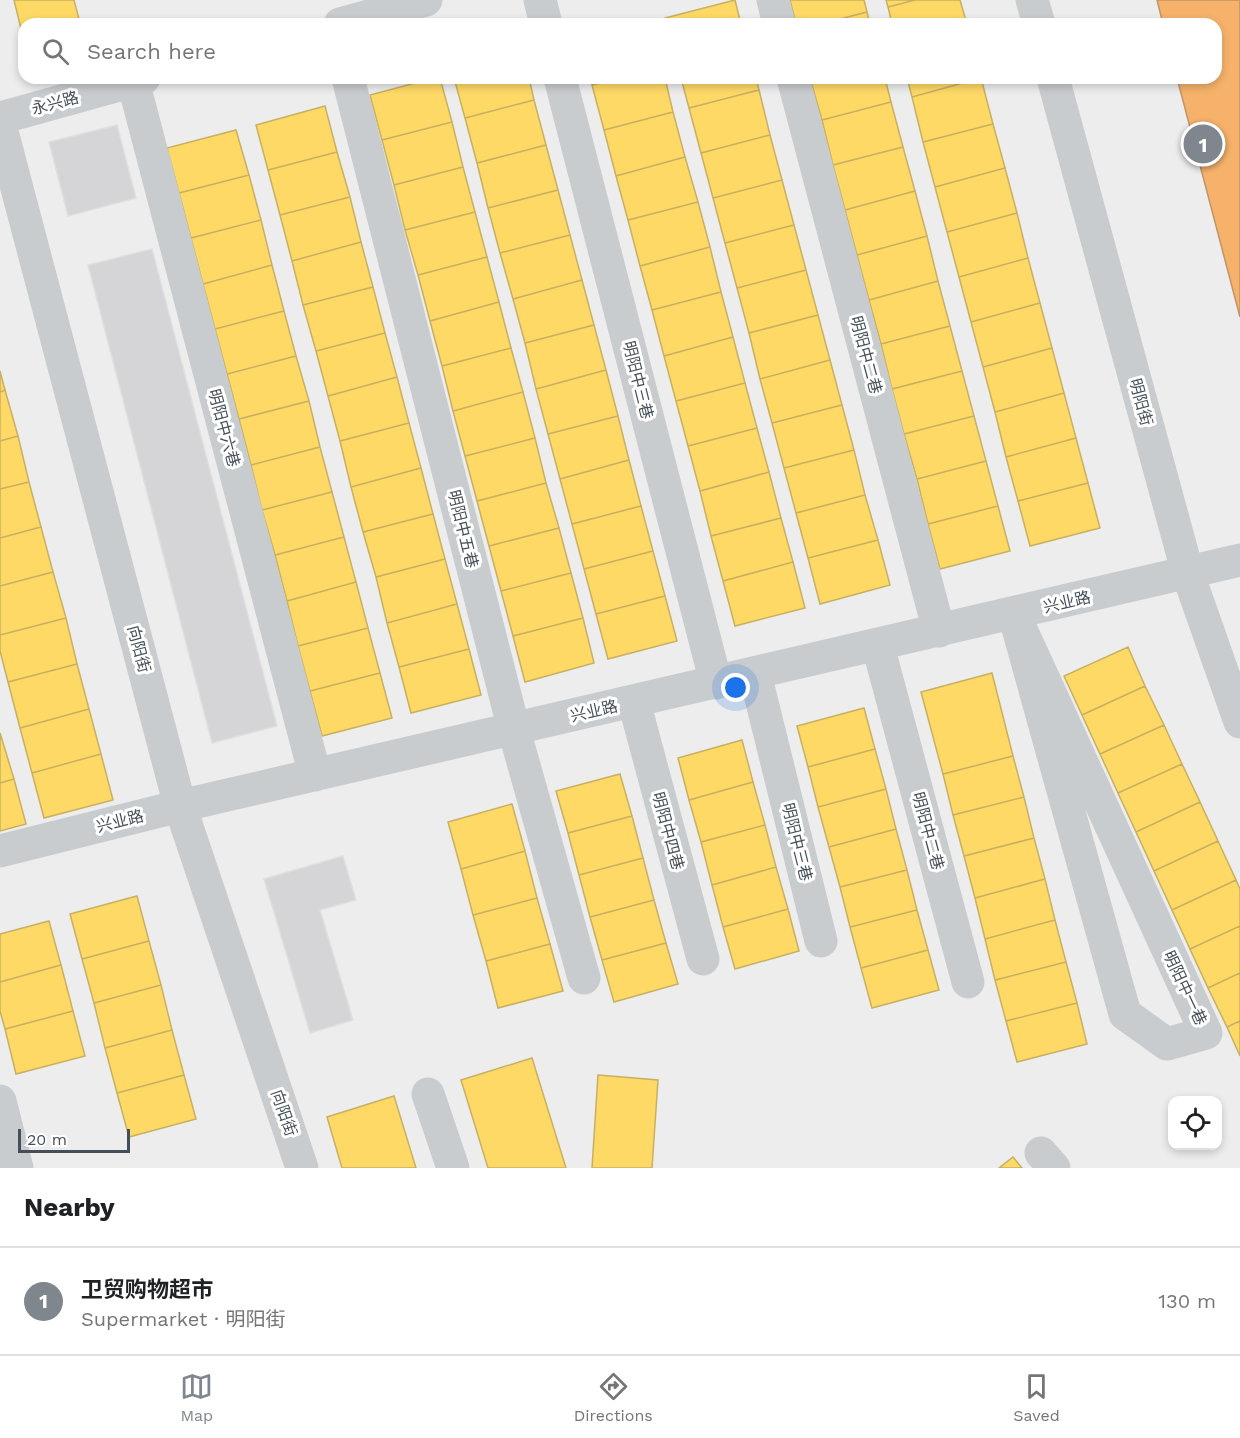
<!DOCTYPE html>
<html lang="en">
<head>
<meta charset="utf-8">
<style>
  body { margin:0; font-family:"Work Sans","Noto Sans SC",sans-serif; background:#f6f6f6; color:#202124 }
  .controls { position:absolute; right:18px; bottom:18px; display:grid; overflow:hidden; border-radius:12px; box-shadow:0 3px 9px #0003 }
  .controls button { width:54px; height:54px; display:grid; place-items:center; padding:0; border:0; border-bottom:2px solid #e0e0e0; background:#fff; color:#202124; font:30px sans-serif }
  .scale { position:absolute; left:18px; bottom:15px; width:112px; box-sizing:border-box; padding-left:6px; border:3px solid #454f59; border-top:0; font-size:16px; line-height:21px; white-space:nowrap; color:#454f59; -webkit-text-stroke:4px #fff; paint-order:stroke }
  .you { position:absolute; left:736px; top:688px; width:21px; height:21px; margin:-15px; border:4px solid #fff; border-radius:50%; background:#1a73e8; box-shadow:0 0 0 9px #1a73e833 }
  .badge { display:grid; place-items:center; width:39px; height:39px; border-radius:50%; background:#80868d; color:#fff; font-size:20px; font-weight:700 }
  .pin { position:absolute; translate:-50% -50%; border:3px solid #fff; box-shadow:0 2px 6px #0006 }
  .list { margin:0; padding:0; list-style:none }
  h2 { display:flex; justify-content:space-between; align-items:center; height:78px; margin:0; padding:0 24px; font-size:26px }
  h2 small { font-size:20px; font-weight:400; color:#757577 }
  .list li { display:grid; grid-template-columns:39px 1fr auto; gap:18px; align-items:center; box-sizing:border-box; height:108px; padding:0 24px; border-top:2px solid #e0e0e0 }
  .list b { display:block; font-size:22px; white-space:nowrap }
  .list p { margin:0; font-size:20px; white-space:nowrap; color:#757577 }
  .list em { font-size:20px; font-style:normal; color:#757577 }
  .icon { flex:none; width:33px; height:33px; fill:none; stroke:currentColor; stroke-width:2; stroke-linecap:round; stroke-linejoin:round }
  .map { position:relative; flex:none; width:1240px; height:1168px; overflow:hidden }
  .search { position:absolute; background:#fff; box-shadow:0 3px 9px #0003; left:18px; right:18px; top:18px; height:66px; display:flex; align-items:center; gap:15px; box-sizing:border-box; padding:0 21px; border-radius:18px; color:#757577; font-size:22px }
  .sheet { height:186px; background:#fff }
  nav { display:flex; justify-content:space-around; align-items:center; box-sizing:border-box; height:84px; border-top:2px solid #e0e0e0; background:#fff; font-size:16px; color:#757577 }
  nav a { display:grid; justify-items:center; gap:3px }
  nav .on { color:#80868d }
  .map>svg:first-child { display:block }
</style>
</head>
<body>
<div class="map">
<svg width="1240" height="1168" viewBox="0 0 1240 1168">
  <rect width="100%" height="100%" fill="#eeeded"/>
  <path fill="#ffd966" stroke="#c7b062" stroke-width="1.5" d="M14,0H74L80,23L24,24L23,37Z
    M735,0L741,24H667L665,18Z
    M790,0H864L867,12L821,24H796Z
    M886,0H915L888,7Z
    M915,0H960L967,24H892L888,7Z
    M867,12L870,24H821Z
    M434,78H440L452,122L382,140L370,95Z
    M454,78H529L534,100L465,118Z
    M590,78H619L592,85Z
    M619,78H665L673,112L604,130L592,85Z
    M681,78H756L759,90L689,108Z
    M810,78H885L891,102L822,120Z
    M907,78H981L912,97Z
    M981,78L993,124L923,142L912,97Z
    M759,90L770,135L701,153L689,108Z
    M534,100L546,145L477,163L465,118Z
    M891,102L903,147L833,165L822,120Z
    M325,106L337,152L268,170L256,125Z
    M673,112L685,157L616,176L604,130Z
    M452,122L463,167L394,185L382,140Z
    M993,124L1005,168L935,187L923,142Z
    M236,130L249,175L179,193L167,148Z
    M770,135L782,180L713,198L701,153Z
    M546,145L558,190L488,208L477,163Z
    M903,147L915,191L845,210L833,165Z
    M337,152L350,197L280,215L268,170Z
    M685,157L698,202L628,220L616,176Z
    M463,167L475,212L405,230L394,185Z
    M1005,168L1017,213L947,232L935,187Z
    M249,175L261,220L191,238L179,193Z
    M782,180L794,225L725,243L713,198Z
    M558,190L570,235L500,253L488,208Z
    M915,191L927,236L857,255L845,210Z
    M350,197L361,242L292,261L280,215Z
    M698,202L710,247L640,266L628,220Z
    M475,212L487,257L418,275L405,230Z
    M1017,213L1028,258L959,277L947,232Z
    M261,220L272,265L203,284L191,238Z
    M794,225L806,270L737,288L725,243Z
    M570,235L582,280L513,299L500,253Z
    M927,236L938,281L869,300L857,255Z
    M361,242L373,287L303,305L292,261Z
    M710,247L721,292L652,310L640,266Z
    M487,257L499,302L430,321L418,275Z
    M1028,258L1040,303L971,322L959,277Z
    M272,265L284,311L215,329L203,284Z
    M806,270L818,315L749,333L737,288Z
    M582,280L594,325L525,343L513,299Z
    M938,281L950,326L881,344L869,300Z
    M373,287L385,333L316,351L303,305Z
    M721,292L733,337L664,356L652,310Z
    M499,302L511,348L442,366L430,321Z
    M1040,303L1052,348L983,367L971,322Z
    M284,311L296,356L227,374L215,329Z
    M818,315L830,360L760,379L749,333Z
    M594,325L606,370L536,389L525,343Z
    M950,326L962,371L892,389L881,344Z
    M385,333L397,377L328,396L316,351Z
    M733,337L745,383L676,401L664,356Z
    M511,348L523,392L453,411L442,366Z
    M1052,348L1064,393L995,412L983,367Z
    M296,356L309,401L239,419L227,374Z
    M830,360L842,405L772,423L760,379Z
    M606,370L618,416L548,434L536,389Z
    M0,371L5,390L0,392Z
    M962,371L974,416L904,434L892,389Z
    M397,377L409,423L340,441L328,396Z
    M745,383L757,428L688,446L676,401Z
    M5,390L18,436L0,441V392Z
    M523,392L535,438L465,456L453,411Z
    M1064,393L1076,438L1006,457L995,412Z
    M309,401L320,447L251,465L239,419Z
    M842,405L854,450L784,468L772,423Z
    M618,416L629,460L560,479L548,434Z
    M974,416L986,461L917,479L904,434Z
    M409,423L421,468L351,487L340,441Z
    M757,428L769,472L700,491L688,446Z
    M18,436L29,482L0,489V441Z
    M535,438L546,483L477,501L465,456Z
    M1076,438L1088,483L1018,501L1006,457Z
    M320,447L332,492L262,510L251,465Z
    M854,450L865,495L796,513L784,468Z
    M629,460L641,506L572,524L560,479Z
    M986,461L998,506L928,524L917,479Z
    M421,468L433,514L363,532L351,487Z
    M769,472L781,518L711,536L700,491Z
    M29,482L41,527L0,538V489Z
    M546,483L559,528L489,546L477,501Z
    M1088,483L1100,528L1030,546L1018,501Z
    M332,492L344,537L275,555L262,510Z
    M865,495L878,540L808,558L796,513Z
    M641,506L653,551L584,569L572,524Z
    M998,506L1010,551L940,569L928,524Z
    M433,514L445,559L376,577L363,532Z
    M781,518L793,562L723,581L711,536Z
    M41,527L53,572L0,586V538Z
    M559,528L571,573L501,591L489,546Z
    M344,537L356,582L287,601L275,555Z
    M878,540L890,585L820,604L808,558Z
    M653,551L665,596L596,614L584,569Z
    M445,559L457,604L387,623L376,577Z
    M793,562L805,608L735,626L723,581Z
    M53,572L66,618L0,635V586Z
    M571,573L583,618L513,636L501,591Z
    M356,582L368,628L298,646L287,601Z
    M665,596L677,641L608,659L596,614Z
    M457,604L469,649L399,667L387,623Z
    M66,618L77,664L8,682L0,651V635Z
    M583,618L594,663L525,682L513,636Z
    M368,628L380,673L310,691L298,646Z
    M1128,647L1145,686L1082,715L1064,676Z
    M469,649L481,695L411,713L399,667Z
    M77,664L89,709L20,728L8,682Z
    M380,673L392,718L322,736L310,691Z
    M992,673L1013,756L943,774L921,692Z
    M1145,686L1164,725L1100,754L1082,715Z
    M864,708L875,749L808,767L797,726Z
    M89,709L101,754L32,773L20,728Z
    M1164,725L1182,764L1118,793L1100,754Z
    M0,733L14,779L0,783Z
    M742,740L753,782L689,800L678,758Z
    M875,749L886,789L818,807L808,767Z
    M101,754L113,800L44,818L32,773Z
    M1013,756L1024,797L953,815L943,774Z
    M1182,764L1200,802L1136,832L1118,793Z
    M620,774L632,816L568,833L556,791Z
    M14,779L26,824L0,831V783Z
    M753,782L765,825L701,842L689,800Z
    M886,789L896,829L829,847L818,807Z
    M1024,797L1034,838L964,856L953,815Z
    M1200,802L1218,841L1154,871L1136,832Z
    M512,804L525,851L461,869L448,822Z
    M632,816L643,858L579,875L568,833Z
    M765,825L776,867L712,885L701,842Z
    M896,829L907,870L840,887L829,847Z
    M1034,838L1045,879L975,898L964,856Z
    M1218,841L1236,880L1172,910L1154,871Z
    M525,851L537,898L473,915L461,869Z
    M643,858L654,900L590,917L579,875Z
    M776,867L788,909L723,927L712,885Z
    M907,870L917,910L850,927L840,887Z
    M1045,879L1055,920L985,939L975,898Z
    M1236,880L1240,889V926L1190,949L1172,910Z
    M137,896L149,941L82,959L70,914Z
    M537,898L550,944L486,961L473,915Z
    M654,900L666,943L602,960L590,917Z
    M788,909L799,951L735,969L723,927Z
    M917,910L928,950L861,968L850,927Z
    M1055,920L1066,962L995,980L985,939Z
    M49,921L61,965L0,982V934Z
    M1240,926V973L1208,988L1190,949Z
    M149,941L161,985L94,1003L82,959Z
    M666,943L678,984L614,1002L602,960Z
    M550,944L563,991L498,1008L486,961Z
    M928,950L939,990L872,1008L861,968Z
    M1066,962L1077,1003L1006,1021L995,980Z
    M61,965L73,1011L5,1029L0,1011V982Z
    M1240,973V1021L1227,1027L1208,988Z
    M161,985L172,1030L105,1048L94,1003Z
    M1077,1003L1087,1044L1017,1062L1006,1021Z
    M73,1011L85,1056L16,1074L5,1029Z
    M1240,1021V1056L1227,1027Z
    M172,1030L184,1075L117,1093L105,1048Z
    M532,1058L566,1168H488L461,1080Z
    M184,1075L196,1119L129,1137L117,1093Z
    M598,1075L658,1080L652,1168H592Z
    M394,1096L416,1168H342L327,1117Z
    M1013,1157L1022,1168H999Z"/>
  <path fill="#f6b26b" stroke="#c19466" stroke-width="1.5" d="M1157,0H1240V317L1177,78H1216V24H1163Z"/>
  <path fill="#d5d5d7" stroke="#dfdfe0" stroke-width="1.5" d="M117,125L136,198L68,216L49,142Z
    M152,249L277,726L212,743L88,265Z
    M343,856L356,900L320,910L353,1020L310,1033L264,879Z"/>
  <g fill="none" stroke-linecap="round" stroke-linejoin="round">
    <path stroke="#c9ccce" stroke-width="33" d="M540,0L546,24
      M773,0L779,24
      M1032,0L1039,24
      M340,24L426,0
      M348,78L514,730L584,978
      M560,78L716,683
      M793,78L939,631
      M1053,78L1188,574L1240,722
      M133,81L315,775
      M0,118L144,78
      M0,124L180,806L302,1168
      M1014,614L1206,1033L1167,1044L1125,1014Z
      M878,646L968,982
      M755,674L821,941
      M634,702L703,959
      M0,851L180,806L1240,560
      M428,1094L453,1168
      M0,1101L17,1168
      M1041,1153L1054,1168"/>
  </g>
  <g text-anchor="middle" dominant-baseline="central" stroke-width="6" stroke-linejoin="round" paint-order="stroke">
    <g font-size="16" fill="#454f59" stroke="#fff">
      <text transform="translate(55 103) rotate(-15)">永兴路</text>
      <text transform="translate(866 355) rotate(75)">明阳中二巷</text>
      <text transform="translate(638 380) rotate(76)">明阳中三巷</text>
      <text transform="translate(1141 402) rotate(75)">明阳街</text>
      <text transform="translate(224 428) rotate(75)">明阳中六巷</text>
      <text transform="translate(463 529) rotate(76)">明阳中五巷</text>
      <text transform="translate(1067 602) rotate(-13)">兴业路</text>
      <text transform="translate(139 649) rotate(75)">向阳街</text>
      <text transform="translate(594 711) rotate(-13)">兴业路</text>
      <text transform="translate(120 821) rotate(-14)">兴业路</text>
      <text transform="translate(668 831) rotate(75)">明阳中四巷</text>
      <text transform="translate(928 831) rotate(75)">明阳中二巷</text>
      <text transform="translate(797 842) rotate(76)">明阳中三巷</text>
      <text transform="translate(1185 988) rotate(65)">明阳中一巷</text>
      <text transform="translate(284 1113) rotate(71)">向阳街</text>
    </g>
  </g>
</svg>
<div class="controls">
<button><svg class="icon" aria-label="locate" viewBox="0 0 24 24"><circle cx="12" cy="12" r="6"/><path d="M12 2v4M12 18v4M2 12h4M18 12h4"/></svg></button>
</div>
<div class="scale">20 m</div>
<div class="you"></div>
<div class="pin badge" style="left:1203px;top:144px">1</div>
<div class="search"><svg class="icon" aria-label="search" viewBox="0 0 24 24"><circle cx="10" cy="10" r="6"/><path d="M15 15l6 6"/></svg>Search here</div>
</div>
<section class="sheet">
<h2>Nearby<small></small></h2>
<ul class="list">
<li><span class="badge">1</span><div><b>卫贸购物超市</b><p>Supermarket · 明阳街</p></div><em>130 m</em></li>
</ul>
</section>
<nav>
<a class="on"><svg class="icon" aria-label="map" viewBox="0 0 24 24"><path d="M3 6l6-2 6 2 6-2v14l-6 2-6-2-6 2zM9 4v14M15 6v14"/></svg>Map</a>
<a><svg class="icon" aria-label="directions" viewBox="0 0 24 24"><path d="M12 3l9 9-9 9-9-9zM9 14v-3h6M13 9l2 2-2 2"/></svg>Directions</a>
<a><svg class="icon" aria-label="saved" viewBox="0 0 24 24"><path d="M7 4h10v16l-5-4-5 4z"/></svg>Saved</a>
</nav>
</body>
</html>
